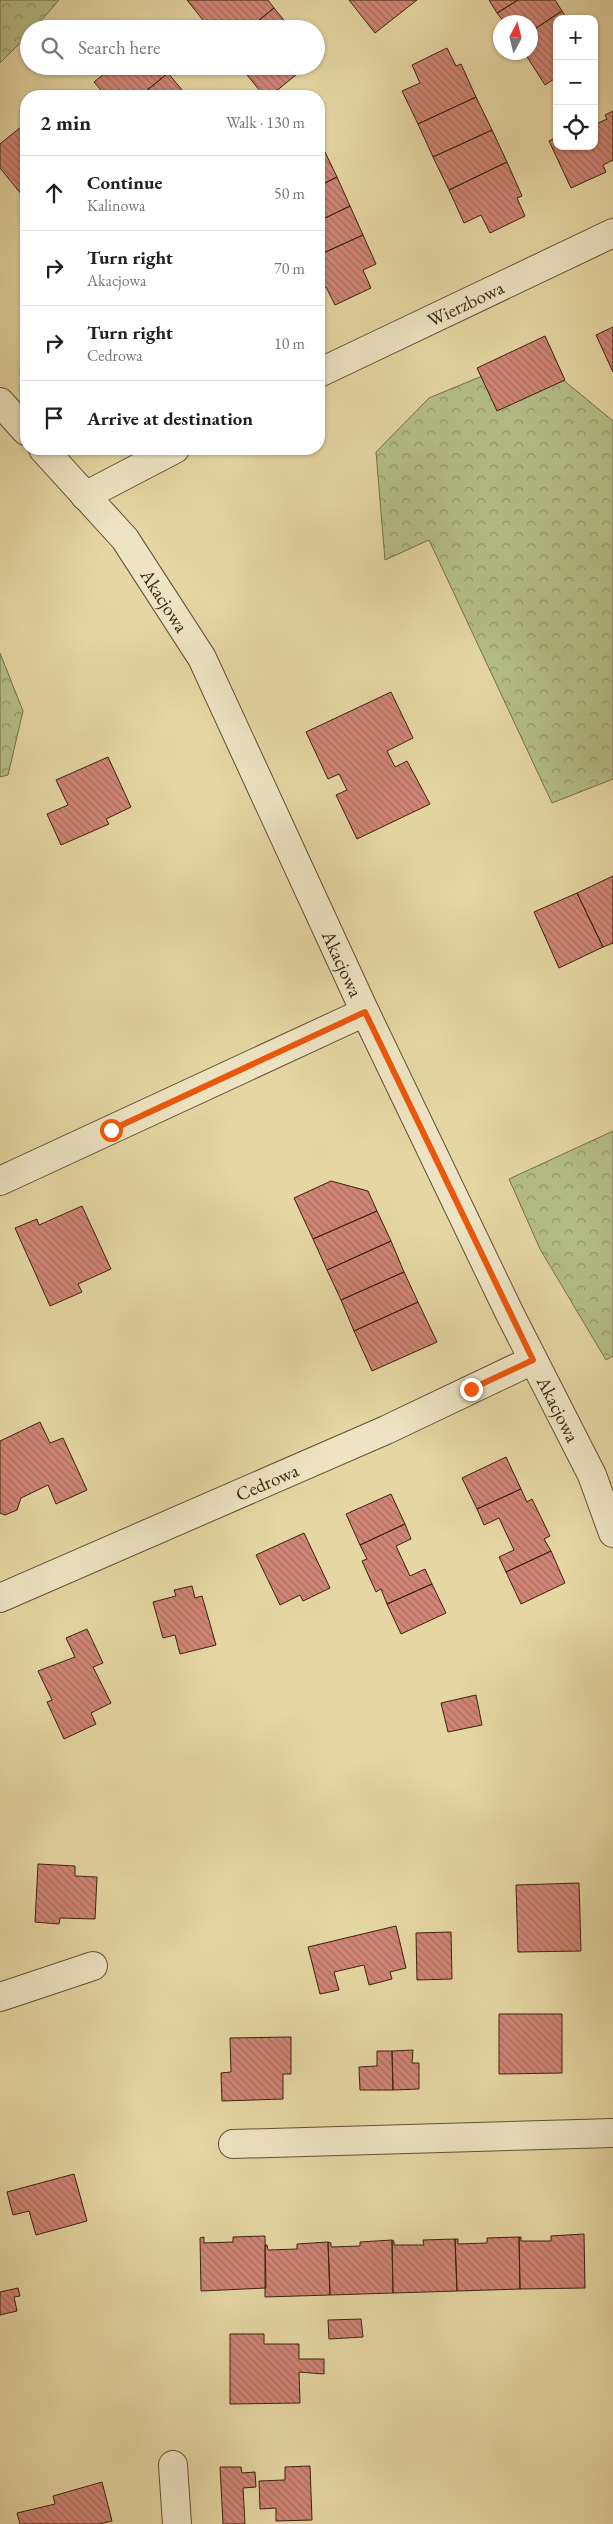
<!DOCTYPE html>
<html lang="en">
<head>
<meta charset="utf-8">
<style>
  body { margin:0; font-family:"EB Garamond",serif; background:#f2f2f2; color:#202124 }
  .controls { position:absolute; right:15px; top:15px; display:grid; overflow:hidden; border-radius:10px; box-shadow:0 1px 4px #0004 }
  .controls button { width:45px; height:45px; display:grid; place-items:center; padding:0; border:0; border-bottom:1px solid #e0e0e0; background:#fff; color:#202124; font:25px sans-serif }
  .compass { position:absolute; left:493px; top:15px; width:45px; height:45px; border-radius:50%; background:#fff; box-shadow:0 1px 4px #0004; rotate:7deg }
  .stop { position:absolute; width:15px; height:15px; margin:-11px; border:4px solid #ea580c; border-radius:50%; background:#fff }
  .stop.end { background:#ea580c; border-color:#fff; box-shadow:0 1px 5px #0008 }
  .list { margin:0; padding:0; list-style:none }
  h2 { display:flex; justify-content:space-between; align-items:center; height:65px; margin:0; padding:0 20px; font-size:21px }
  h2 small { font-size:16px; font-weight:400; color:#757577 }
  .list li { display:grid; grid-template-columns:32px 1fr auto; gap:15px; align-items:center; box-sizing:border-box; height:75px; padding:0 20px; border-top:1px solid #e0e0e0 }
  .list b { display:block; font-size:19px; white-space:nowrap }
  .list p { margin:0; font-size:16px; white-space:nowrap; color:#757577 }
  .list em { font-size:16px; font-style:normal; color:#757577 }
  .icon { flex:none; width:28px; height:28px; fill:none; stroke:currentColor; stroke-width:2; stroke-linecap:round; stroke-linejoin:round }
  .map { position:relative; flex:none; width:613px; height:2524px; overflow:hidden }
  .search { position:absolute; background:#fff; box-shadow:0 1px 4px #0004; left:20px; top:20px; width:305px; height:55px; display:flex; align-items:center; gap:12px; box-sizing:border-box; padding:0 18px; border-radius:28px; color:#757577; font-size:19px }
  .panel { position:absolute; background:#fff; box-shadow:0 1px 4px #0004; left:20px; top:90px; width:305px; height:365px; border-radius:20px }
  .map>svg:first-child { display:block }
</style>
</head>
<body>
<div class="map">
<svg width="613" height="2524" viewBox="0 0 613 2524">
  <defs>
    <pattern id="forest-crowns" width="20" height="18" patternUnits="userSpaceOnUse" patternTransform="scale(1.25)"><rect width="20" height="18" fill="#b4be86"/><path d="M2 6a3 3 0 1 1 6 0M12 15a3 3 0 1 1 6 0" fill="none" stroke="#939a6c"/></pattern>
    <pattern id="building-back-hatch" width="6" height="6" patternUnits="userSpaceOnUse" patternTransform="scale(1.25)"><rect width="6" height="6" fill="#d08576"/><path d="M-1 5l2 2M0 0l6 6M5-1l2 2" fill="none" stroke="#aa6c5f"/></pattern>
  </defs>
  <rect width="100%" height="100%" fill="#e5d6a3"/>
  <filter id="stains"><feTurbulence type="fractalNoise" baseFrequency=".004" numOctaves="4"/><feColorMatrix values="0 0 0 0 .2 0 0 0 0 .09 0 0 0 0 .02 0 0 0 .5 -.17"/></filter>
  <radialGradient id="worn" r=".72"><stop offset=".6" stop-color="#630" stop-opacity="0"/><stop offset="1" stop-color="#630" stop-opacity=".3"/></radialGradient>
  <path fill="url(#forest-crowns)" stroke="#777048" d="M0,0H59L34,29H29V34L0,63Z
    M533,355L613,421V779L552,803L429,540L385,560L376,452L429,398Z
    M0,653L23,711L8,775L0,777Z
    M613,1131V1356L606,1360L540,1249L509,1179Z"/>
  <path fill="url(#building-back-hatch)" stroke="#3a220b" d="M187,0H268L274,8L248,29H210Z
    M349,0H417L375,33Z
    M489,0H518L497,13Z
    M518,0H555L562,11L530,32V22H504L497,13Z
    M274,8L291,29H248Z
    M562,11L567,19H557V77L545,85L524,52H530V32Z
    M447,48L456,66L461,64L476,97L418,124L402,91L420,83L412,65Z
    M114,66H163L168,73L140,96H106L94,82Z
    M240,66H307L270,96H264Z
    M168,73L187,96H140Z
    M476,97L492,130L433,157L418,124Z
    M613,111V160L603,165L606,172L571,188L549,141L557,137V146H594V125L607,119L605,115Z
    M26,123V200L0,168V144Z
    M492,130L507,162L449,190L433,157Z
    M323,148L337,177L319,186V150Z
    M507,162L522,196L517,198L525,216L490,233L481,215L464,223L449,190Z
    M337,177L350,206L319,221V186Z
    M350,206L363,235L319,255V221Z
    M363,235L376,264L363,270L371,288L335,305L326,287L319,290V255Z
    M613,327V372L596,335Z
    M545,336L565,380L497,411L477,368Z
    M391,692L413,738L387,751L395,767L407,761L430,804L357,839L336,795L347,790L339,774L328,779L306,732Z
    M108,757L131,807L106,819L109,824L61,845L47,814L68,805L56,780Z
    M613,876V943L603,947L577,893Z
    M577,893L603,947L559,968L534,912Z
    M331,1181L368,1191L377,1211L313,1239L294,1198Z
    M82,1206L111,1269L78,1284L82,1292L50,1306L15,1228L37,1219L39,1225Z
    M377,1211L391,1241L327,1270L313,1239Z
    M391,1241L404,1272L341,1300L327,1270Z
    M404,1272L418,1302L354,1331L341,1300Z
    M418,1302L437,1342L372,1371L354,1331Z
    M40,1422L50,1443L63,1438L87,1490L56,1504L48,1485L21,1498L17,1510L5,1515L0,1513V1441Z
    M506,1457L521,1489L477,1509L462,1478Z
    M521,1489L527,1502L532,1499L550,1536L544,1539L551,1551L506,1572L499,1557L514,1550L499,1518L484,1525L477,1509Z
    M391,1494L405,1524L360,1545L346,1514Z
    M405,1524L411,1539L396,1546L410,1576L425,1569L432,1584L387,1604L381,1589L376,1592L362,1561L367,1559L360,1545Z
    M304,1533L330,1588L303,1601L300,1595L280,1605L256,1555Z
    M551,1551L565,1583L521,1604L506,1572Z
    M432,1584L446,1613L401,1634L387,1604Z
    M192,1586L195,1598L202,1596L216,1645L180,1654L175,1635L163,1638L153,1602L176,1596L174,1590Z
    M87,1629L103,1663L93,1667L111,1703L91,1713L96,1724L64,1739L47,1702L52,1700L38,1671L75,1657L66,1638Z
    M476,1695L482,1725L448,1732L441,1703Z
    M38,1864L75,1866V1876L97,1877L95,1919L60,1918L59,1924L35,1922Z
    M579,1883L581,1951L518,1952L516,1885Z
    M396,1926L406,1968L390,1972L392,1979L369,1985L364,1965L334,1972L339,1990L320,1994L308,1947Z
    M451,1932L452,1979L417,1980L416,1933Z
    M499,2014H562V2073L499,2074Z
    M291,2037V2074H283V2099L222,2101L221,2073L231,2072L230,2038Z
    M413,2050L412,2063H419V2089L393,2090L392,2051Z
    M377,2051H392L393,2090H360L359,2067L377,2066Z
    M74,2174L87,2221L36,2235L29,2211L13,2215L7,2192Z
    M584,2234L585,2288L520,2289L519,2237H521V2241H551V2236Z
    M265,2236L266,2288L201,2291L200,2238L204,2237V2243L233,2242V2237Z
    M519,2237L520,2289L457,2291L455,2239H458V2244L487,2243V2238Z
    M455,2239L457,2291L393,2293L392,2240L394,2241V2245H424L423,2240Z
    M392,2240L393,2293L330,2295L328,2242L331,2243V2247L360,2246V2242Z
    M328,2242L330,2295L265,2297V2245H267L268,2250L297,2249V2244Z
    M18,2288L20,2296L14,2297L17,2311L0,2315V2292Z
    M361,2319L363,2337L329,2339L328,2320Z
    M230,2334H264V2344H299V2359H324V2374L299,2372L300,2403L230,2404Z
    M310,2466L312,2520L276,2521V2508L260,2509L259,2481L285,2480V2467Z
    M220,2467H241L242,2473L255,2472L256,2487L243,2488L245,2524H223Z
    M102,2482L112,2521L99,2524H20L17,2513L55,2504L53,2496Z"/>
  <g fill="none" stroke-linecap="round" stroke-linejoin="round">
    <defs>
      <g id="minor">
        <path id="s1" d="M319,373L613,233"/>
        <path d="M0,402L26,431"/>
        <path id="s2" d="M43,449L125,539L202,658L365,1012L509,1312L592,1475L613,1533"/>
        <path d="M85,496L175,449"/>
        <path d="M0,1181L365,1012"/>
        <path id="s3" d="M0,1598L386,1430L533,1360"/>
        <path d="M0,1997L93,1966"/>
        <path d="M233,2144L613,2133"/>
        <path d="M173,2465L177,2524"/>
      </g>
    </defs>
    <use href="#minor" stroke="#654f31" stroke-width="30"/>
    <use href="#minor" stroke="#eee4c3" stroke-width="28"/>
  </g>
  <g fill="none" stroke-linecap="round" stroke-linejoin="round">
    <path stroke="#ea580c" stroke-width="6" d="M111,1130L365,1012L533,1360L471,1389"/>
  </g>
  <g text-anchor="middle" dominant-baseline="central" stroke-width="4" stroke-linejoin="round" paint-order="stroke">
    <g font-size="19" fill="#3a220b" stroke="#eee4c3">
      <text stroke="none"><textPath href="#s1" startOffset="162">Wierzbowa</textPath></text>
      <text stroke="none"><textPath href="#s2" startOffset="195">Akacjowa</textPath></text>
      <text stroke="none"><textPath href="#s2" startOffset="600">Akacjowa</textPath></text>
      <text stroke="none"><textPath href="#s2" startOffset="1095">Akacjowa</textPath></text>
      <text stroke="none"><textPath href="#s3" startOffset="291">Cedrowa</textPath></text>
    </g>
  </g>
  <rect width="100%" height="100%" filter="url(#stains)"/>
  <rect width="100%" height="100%" fill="url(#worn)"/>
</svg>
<div class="controls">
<button>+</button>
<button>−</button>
<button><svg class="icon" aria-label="locate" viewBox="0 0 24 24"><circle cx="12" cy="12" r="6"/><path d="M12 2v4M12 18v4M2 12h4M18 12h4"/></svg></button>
</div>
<svg class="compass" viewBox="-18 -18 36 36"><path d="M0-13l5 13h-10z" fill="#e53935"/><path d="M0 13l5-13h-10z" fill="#757577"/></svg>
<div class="stop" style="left:111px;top:1130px"></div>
<div class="stop end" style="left:471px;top:1389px"></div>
<div class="search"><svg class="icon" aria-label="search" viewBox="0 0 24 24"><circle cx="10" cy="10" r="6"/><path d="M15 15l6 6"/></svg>Search here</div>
<section class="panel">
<h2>2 min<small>Walk · 130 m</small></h2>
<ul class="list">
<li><svg class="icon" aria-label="ahead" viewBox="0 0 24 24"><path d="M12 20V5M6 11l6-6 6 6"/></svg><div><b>Continue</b><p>Kalinowa</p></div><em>50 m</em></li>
<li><svg class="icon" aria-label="right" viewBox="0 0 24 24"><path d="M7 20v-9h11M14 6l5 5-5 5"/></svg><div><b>Turn right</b><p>Akacjowa</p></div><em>70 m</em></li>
<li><svg class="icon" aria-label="right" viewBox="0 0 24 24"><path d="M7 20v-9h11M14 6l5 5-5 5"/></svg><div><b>Turn right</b><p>Cedrowa</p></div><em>10 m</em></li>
<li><svg class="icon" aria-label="arrive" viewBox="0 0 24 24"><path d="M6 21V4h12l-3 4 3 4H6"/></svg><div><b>Arrive at destination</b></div></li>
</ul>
</section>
</div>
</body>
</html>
